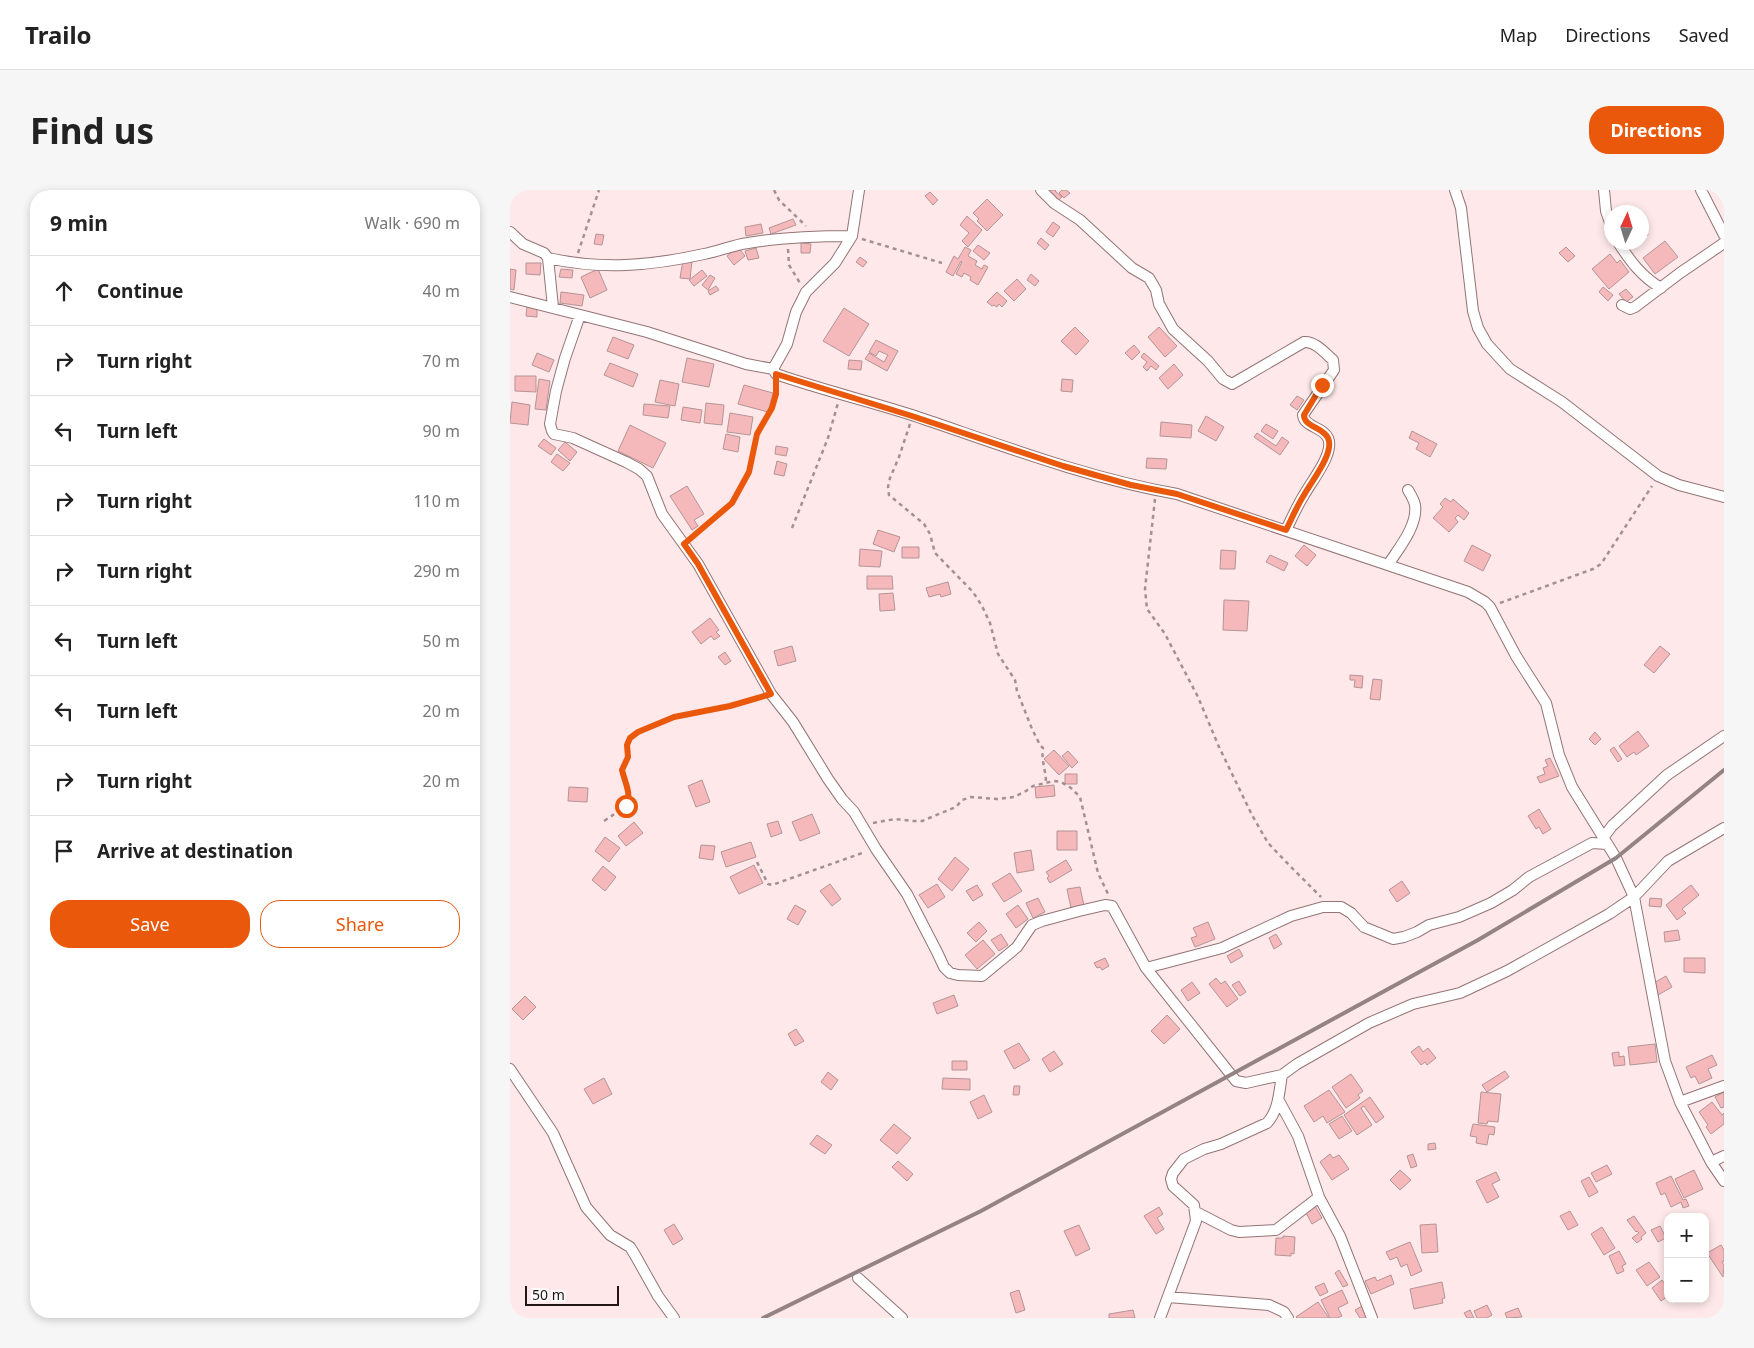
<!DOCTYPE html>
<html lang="en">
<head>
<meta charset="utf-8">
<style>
  body { margin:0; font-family:"Noto Sans",sans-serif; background:#f6f6f6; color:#222 }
  .controls { position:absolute; right:15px; bottom:15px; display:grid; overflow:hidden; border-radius:10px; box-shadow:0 2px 8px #0003 }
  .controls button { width:45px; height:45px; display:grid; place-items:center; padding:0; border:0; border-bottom:1px solid #e0e0e0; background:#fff; color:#222; font:25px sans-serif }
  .compass { position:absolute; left:1094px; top:15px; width:45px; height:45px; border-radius:50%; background:#fff; box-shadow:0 2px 8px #0003; rotate:4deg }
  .scale { position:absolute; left:15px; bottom:12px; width:94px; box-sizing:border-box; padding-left:5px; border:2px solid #221616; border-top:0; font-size:14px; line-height:18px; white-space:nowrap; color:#221616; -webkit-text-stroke:4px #fbfbfb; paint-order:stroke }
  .stop { position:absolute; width:15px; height:15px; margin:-11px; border:4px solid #ea580c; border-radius:50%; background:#fff }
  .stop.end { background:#ea580c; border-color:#fff; box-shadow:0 1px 5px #0008 }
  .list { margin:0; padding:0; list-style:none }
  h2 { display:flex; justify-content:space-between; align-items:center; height:65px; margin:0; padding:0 20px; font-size:21px }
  h2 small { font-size:16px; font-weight:400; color:#767676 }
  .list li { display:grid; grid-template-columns:32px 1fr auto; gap:15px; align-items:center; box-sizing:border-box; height:70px; padding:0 20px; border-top:1px solid #e0e0e0 }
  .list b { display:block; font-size:19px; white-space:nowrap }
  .list em { font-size:16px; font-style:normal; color:#767676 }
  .actions { display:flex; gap:10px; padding:15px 20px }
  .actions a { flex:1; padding:11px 0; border:1px solid #ea580c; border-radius:20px; text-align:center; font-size:18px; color:#ea580c }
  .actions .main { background:#ea580c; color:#fff }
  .icon { flex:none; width:28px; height:28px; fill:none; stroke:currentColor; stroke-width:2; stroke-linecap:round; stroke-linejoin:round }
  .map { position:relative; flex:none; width:1214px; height:1128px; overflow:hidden; border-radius:20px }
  header { display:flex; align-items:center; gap:30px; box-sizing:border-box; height:70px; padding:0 25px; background:#fff; border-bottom:1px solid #e0e0e0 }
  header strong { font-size:24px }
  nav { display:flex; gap:28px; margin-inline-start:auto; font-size:18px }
  .intro { display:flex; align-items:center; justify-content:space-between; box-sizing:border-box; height:120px; padding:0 30px }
  h1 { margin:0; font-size:35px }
  .button { padding:12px 22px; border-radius:20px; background:#ea580c; color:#fff; font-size:18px; font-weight:700 }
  main { display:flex; gap:30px; padding:0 30px }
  aside { flex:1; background:#fff; border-radius:20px; box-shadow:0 2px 8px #0003 }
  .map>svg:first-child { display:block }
</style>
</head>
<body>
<header>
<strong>Trailo</strong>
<nav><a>Map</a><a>Directions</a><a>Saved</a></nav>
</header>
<div class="intro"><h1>Find us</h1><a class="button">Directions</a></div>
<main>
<aside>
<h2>9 min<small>Walk · 690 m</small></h2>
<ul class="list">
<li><svg class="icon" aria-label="ahead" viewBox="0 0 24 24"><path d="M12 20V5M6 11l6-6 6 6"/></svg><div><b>Continue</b></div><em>40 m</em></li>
<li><svg class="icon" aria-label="right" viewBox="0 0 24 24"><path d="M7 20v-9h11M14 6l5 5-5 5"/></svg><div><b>Turn right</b></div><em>70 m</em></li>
<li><svg class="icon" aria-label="left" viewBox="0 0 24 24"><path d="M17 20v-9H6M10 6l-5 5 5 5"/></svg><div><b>Turn left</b></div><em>90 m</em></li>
<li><svg class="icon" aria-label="right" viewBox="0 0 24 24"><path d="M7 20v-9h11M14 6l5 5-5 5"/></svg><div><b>Turn right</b></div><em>110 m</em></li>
<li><svg class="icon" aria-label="right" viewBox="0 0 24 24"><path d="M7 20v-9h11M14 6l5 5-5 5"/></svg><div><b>Turn right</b></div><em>290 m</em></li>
<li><svg class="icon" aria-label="left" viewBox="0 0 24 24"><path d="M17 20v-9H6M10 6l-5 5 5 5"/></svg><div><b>Turn left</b></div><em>50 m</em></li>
<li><svg class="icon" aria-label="left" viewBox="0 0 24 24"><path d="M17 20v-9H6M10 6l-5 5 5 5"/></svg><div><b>Turn left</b></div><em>20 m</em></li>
<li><svg class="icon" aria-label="right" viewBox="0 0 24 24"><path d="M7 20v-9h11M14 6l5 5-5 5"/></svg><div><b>Turn right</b></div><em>20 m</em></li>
<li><svg class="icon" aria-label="arrive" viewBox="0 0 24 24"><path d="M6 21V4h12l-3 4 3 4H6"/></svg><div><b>Arrive at destination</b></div></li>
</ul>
<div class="actions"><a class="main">Save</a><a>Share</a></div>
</aside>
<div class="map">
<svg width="1214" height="1128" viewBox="0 0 1214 1128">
  <rect width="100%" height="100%" fill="#fee8e9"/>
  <path fill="#f5b9bc" stroke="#b59495" d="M536,0H546L545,1L552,7L547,12Z
    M552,0H556L560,3L554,8L549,3Z
    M420,2L428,10L423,15L415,6Z
    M477,9L493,25L477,41L467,31L469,29L463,23Z
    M457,26L472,40L458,57L452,51L459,43L450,35Z
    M283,29L286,35L261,44L259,38Z
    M543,32L550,37L543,47L536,42Z
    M251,34L253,43L236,46L235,37Z
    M1132,34L1138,45L1132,48Z
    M86,44L94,45L92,55L84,54Z
    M531,48L539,55L535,60L527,53Z
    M1155,51L1168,67L1145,84L1133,68Z
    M291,53L301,54L300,63H291Z
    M468,55L480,63L474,70L463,61Z
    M228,57L235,66L224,75L217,66Z
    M455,57L461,60L458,66L467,71L465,75L472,79L474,75L478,77L468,95L460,90L461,87L454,83L452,87L446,84L452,72L451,71L443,86L436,82L444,66L448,69Z
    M1056,57L1065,66L1058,72L1049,63Z
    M246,58L249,68L238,70L235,61Z
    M1100,64L1107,73L1110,70L1119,82L1099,99L1082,79Z
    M350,67L357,72L353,77L346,72Z
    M173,70L182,71L180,89L170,88Z
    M16,73H31L30,85L16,84Z
    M0,79L6,80L4,100L0,99Z
    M51,79L63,80L62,88L49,87Z
    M88,79L97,100L80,108L71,87Z
    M192,80L197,86L184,96L179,90Z
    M521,84L529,91L525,96L517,90Z
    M200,85L205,88L198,100L192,95Z
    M507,89L516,99L504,111L494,101Z
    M206,96L209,100L200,105L198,101Z
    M1093,97L1103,105L1098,111L1089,102Z
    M1116,99L1123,107L1116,112L1109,104Z
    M51,102L74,105L72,116L50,113Z
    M487,102L497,111L492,117L489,114L487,117L484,115L482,116L477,112Z
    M17,116L27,117V127L16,126Z
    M334,118L359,134L339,166L313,151Z
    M565,137L579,151L566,165L551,151Z
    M649,137L667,156L655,167L638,147Z
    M103,147L124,155L118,169L97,161Z
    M366,150L388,161L377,181L355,169L359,163L374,172L378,165L369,161L366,166L359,162Z
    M624,155L630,162L622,170L615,163Z
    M27,163L44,170L39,182L22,175Z
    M634,163L649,176L646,180L641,176L637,181L633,177L637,172L631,167Z
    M177,168L204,174L199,197L172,192Z
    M339,170L352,171L351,180L338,179Z
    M100,173L128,184L123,197L94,185Z
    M664,174L673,185L658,199L649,188Z
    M5,186H26V202L5,201Z
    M29,189L40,191L36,220L25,219Z
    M552,189L563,190L562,202L551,201Z
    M150,190L169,194L165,216L145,212Z
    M234,195L263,203L258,222L228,214Z
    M787,206L794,210L787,220L780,215Z
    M2,212L20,215L18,235L0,233Z
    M196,213L214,215L212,235L194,233Z
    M134,214L160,216L158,228L133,225Z
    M173,217L192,220L190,233L171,230Z
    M220,223L243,227L240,245L217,242Z
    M696,226L714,237L706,251L688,241Z
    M651,232L682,235L681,248L650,246Z
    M756,234L768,241L763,249L751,241Z
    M120,235L156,253L143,278L108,261Z
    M902,241L927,254L920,267L906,259L909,253L899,248Z
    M747,243L766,256L772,247L779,252L770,265L744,247Z
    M216,244L230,247L228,262L213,259Z
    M34,249L46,258L41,265L28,256Z
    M55,252L67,262L60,271L48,260Z
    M266,256L278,258L276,266L265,264Z
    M47,264L60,273L53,281L41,272Z
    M637,268L657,269L656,279L636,278Z
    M267,271L277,274L274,286L264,284Z
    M177,296L194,324L184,330L188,336L182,340L160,306Z
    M935,308L941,312L943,309L959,323L954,330L948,325L945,328L948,332L939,342L923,328L933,317L930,314Z
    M368,340L390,347L384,362L363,354Z
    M794,355L806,365L797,376L785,366Z
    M962,355L981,365L973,381L954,371Z
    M392,357H409V368H392Z
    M350,359L372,361L370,377L349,376Z
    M711,360L726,361L725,379H710Z
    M760,365L778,373L774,381L756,372Z
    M357,386H382L383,399H357Z
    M438,392L441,404L431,407L430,404L419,407L416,398Z
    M383,403L385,420L370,421L369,404Z
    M714,410L739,411L737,441L713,440Z
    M200,428L209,440L206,442L210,446L204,450L201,446L191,454L182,442Z
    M282,456L286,471L268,476L264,461Z
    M1150,456L1160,464L1144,483L1134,475Z
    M215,462L221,471L215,475L208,467Z
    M840,485L853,486L852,498L844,497L845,490H840Z
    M863,489L872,490L870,510L860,509Z
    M1128,541L1139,556L1126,565L1124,562L1117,567L1109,556Z
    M1085,542L1091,549L1085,555L1079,549Z
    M1104,557L1112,569L1108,572L1100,560Z
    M544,560L559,576L549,585L534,569Z
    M558,561L568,572L562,578L552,566Z
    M1040,568L1049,586L1030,593L1027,587L1035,584L1033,578L1038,576L1035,570Z
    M555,584H567V594H555Z
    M192,590L200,612L186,617L178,596Z
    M544,595L545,606L526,608L525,597Z
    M59,597L78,598L77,612L58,611Z
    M1029,619L1041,639L1033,644L1029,637L1026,639L1018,626Z
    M302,624L310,643L290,651L282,632Z
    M268,631L272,643L261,647L257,634Z
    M124,632L133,643L116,656L108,646Z
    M547,641H567V660H547Z
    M95,647L110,658L99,672L85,661Z
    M241,652L246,667L216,677L211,662Z
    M191,655L205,656L203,670L189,668Z
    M521,660L524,680L507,683L504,663Z
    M445,667L459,679L442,701L428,689Z
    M556,670L562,680L540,693L537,688L539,686L536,682Z
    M244,675L253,693L229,704L220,687Z
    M93,676L106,687L95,701L82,690Z
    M500,683L512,701L494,712L482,694Z
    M892,691L900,703L887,712L879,700Z
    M320,694L331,709L322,716L310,701Z
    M427,694L435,707L418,718L409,705Z
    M467,695L473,705L463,711L456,701Z
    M1181,695L1189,705L1172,719L1176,723L1167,730L1156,715Z
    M570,697L574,716L561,718L557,699Z
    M528,708L535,722L523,728L516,713Z
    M1140,708L1152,709L1151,717L1139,716Z
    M285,715L296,721L288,735L277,729Z
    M508,715L518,729L506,738L496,724Z
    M469,732L477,741L466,752L457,743Z
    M698,732L705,749L685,757L681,748L687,746L683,738Z
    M1168,740L1170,750L1155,752L1154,742Z
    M491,744L498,755L489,761L481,750Z
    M766,744L772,754L764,759L759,748Z
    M473,750L485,764L467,779L455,765Z
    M729,759L733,766L721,773L717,766Z
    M595,768L599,776L592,780L590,777L587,778L584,773Z
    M1174,768H1195V783L1174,782Z
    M1156,786L1162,797L1148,805L1142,794Z
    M706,788L711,794L715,791L728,809L717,817L699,794Z
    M729,791L736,802L730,806L722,795Z
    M682,792L690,803L678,811L671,800Z
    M444,805L448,816L427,824L423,813Z
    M15,806L26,817L13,830L2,819Z
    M657,825L670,839L654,854L641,841Z
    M286,839L294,851L285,856L278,844Z
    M509,853L520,870L504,879L494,861Z
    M1145,854L1147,872L1120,875L1118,857Z
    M909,856L913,862L918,858L926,868L917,875L915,872L911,875L901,862Z
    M544,861L553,874L540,882L532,869Z
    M1109,862V867L1114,866L1115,875L1104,876L1102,863Z
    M1202,865L1207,875L1198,879L1202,888L1189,894L1185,886L1181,888L1176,877Z
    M442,871H457V880H442Z
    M995,881L999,887L977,902L972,895Z
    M318,882L328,890L321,900L311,892Z
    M841,884L853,901L848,905L850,908L836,918L822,897Z
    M94,888L102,904L83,914L74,899Z
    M433,888L460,889V900L432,899Z
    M504,896H510L509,905H503Z
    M819,900L835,922L817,933L813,926L804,932L794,916Z
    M971,902L991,904L988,932L978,931L977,934L968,933Z
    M1214,902V917L1211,918L1205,907Z
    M474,905L482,922L468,929L460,912Z
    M860,907L874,927L866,933L854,916L851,918L862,935L847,945L834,925Z
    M1202,912L1212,925L1214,923V934L1201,944L1196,937L1198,935L1189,922Z
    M832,926L842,941L829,949L819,934Z
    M384,934L401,948L387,964L370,950Z
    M963,934L985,937L984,945L979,944L977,955L966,953L967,947L960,946Z
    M307,945L322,955L315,964L300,954Z
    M925,953L926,959L918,960V954Z
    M820,964L823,968L829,965L839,979L822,990L810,972Z
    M903,964L907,976L901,978L897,966Z
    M388,971L403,984L397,991L382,977Z
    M1097,975L1102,984L1086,992L1081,983Z
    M890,980L901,990L890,1000L880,990Z
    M1184,980L1193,999L1174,1008L1165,989Z
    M986,982L990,990L982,994L989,1007L977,1013L966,991Z
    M1161,986L1173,1010L1176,1009L1179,1016L1173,1018L1171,1012L1161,1017L1155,1003L1151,1005L1146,993Z
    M1079,987L1088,1002L1079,1007L1071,991Z
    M805,1016L812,1028L802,1034L795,1021Z
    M649,1017L653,1024L647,1028L654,1039L646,1044L634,1026Z
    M1060,1021L1068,1035L1058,1040L1050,1026Z
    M1124,1026L1136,1043L1131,1047L1132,1049L1127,1053L1122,1048L1129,1043L1127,1041L1126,1042L1117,1030Z
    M164,1034L173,1049L163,1055L154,1040Z
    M926,1034L928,1062L912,1063L910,1035Z
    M569,1035L580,1059L566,1066L554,1041Z
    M1150,1036L1156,1048L1148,1052L1141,1040Z
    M1092,1037L1105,1058L1094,1065L1081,1044Z
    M773,1046L785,1047L784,1064L781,1063V1066L765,1065L766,1048H773Z
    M900,1052L912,1081L901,1086L897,1074L891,1077L887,1067L880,1070L876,1062Z
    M1211,1055L1214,1060V1071L1212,1072L1214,1075L1213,1087L1197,1063Z
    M1109,1061L1116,1074L1112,1076L1114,1081L1107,1084L1099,1066Z
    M1139,1072L1150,1087L1137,1096L1126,1080Z
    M829,1080L838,1095L833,1097L825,1083Z
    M881,1085L884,1094L861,1104L855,1091L865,1087L867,1091Z
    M1152,1090L1158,1098V1106L1151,1111L1142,1098Z
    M932,1092L935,1108L932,1109L933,1113L904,1119L900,1099Z
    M814,1093L818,1102L810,1106L805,1097Z
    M509,1100L515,1120L506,1123L500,1103Z
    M832,1100L838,1113L828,1118L832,1126L827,1128H820L811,1110Z
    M808,1112L819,1128H787L786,1127Z
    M977,1115L982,1125L977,1128H967L964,1121Z
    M852,1116L859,1128H850L845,1120Z
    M1008,1118L1012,1127L997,1128L995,1123Z
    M623,1120L625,1128H599V1124Z
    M960,1120L964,1128H957L954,1123Z"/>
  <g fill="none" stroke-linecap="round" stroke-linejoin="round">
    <defs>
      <path id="minor" d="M531,0L544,13L570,30L622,78L639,88L646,100L649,114L663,139L698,171L713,189L722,194L794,152C805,151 815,163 823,170L824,180L793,225C794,237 813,237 818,248C825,263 801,292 794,305C787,316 782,328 776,340
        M945,0L951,18L963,121L968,138L977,154L1000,179L1052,212L1148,286L1169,295L1214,307
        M1094,0L1096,21L1102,38
        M1191,0L1214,45
        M0,42L13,54L34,63L38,68L43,117
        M1108,52C1120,71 1132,87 1151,98
        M38,68C92,80 140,76 194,64C209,61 223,55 238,53C273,47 307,46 342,46
        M0,107L137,142L236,174L263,179L266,184C312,200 359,211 405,226C491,255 577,288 667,304L958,402L975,412L980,417L1006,466L1036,513L1049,565L1062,597L1106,668L1124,707L1155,871L1170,912L1201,972L1214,991
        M1112,115L1120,119L1125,117L1170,83L1214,53
        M70,125L55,168L46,201L40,234L42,241L44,244L63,248L116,272L129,279L137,286L152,324L188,374L261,504L283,532L318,589L332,609L344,622L366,659L397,704L427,762L434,777L440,783L448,785L472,786L507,757L522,735L532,731L569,721L595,715L602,716L636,778L726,891L736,893L772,885L787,874L859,833L903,814L950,803L997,781L1099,724L1124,707L1158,671L1214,638
        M263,179L277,154L286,122L296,102L325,73L342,46L349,0
        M878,375C888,359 908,336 905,315C904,310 901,305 898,300
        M1093,648L1102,636L1157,585L1214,546
        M636,778L712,758L781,726L813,717H831L841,723L854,737L883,749L894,747L907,742L919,735L949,727L981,713L1003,700L1019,687L1082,653L1097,654
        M0,879L43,943L76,1017L100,1045L120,1057L125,1065L148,1106L164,1128
        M768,909L788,946L809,1007L830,1046L862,1128
        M1170,912L1214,896
        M1201,972L1214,966
        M686,1022L721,1040L729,1042L766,1040L809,1007
        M348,1088L392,1128
        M658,1107L759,1115L774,1122L778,1128
        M650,1128L686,1031L684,1015L663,996L661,989L663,983L674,969L694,959L711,954L757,933C769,920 769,902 772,885"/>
    </defs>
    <use href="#minor" stroke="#947475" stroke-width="12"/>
    <path stroke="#a39192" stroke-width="2.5" stroke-dasharray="4 4" stroke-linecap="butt" d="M264,0L269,10L296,36
      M352,49L432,73
      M278,59L279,75L290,93
      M68,63L89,0
      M400,234L389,267L380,288L378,297L379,305L414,334L420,344L425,363L463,402L472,416L480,433L488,464L505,490L507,501L522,539L530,555L533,558C531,571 536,580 536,593
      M645,309L635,399L637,419L655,444L688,507L709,557L742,625L758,653L783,679L811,707
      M282,338L318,248L328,213
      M181,348L222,313L239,282L247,244L262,218L266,204V195
      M990,413L1083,379L1091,374L1142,296
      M94,631C124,611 122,614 111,580L118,567L117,555L121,548L128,541L164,527L220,516L250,507
      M363,633L385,629L403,631H412L446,617L452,610L461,607L487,609L504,607L516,601L523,596L544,591L551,592L561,598L570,607L588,683L599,706
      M247,672L258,694L262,695L355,662"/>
    <use href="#minor" stroke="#fff" stroke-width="10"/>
    <path stroke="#948383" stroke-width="4" d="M253,1128L471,1021L968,750L1106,668L1214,580"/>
  </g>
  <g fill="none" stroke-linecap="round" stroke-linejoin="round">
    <path stroke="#ea580c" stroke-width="6" d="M116,616C122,604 115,593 112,580L118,567L117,555L120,548L128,542L164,527L220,516L261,504L188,374L174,354L222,313L239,282L247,244L262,218L266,204V184L402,226L553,276L621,295L667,304L776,340C782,328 787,316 794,305C801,292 825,263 818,248C813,237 794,237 794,225L812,195"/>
  </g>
</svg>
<div class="controls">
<button>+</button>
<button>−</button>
</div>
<svg class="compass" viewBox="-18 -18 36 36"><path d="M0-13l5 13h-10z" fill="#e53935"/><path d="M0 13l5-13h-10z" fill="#767676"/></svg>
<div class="scale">50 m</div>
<div class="stop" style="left:116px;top:616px"></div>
<div class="stop end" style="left:812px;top:195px"></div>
</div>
</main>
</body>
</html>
